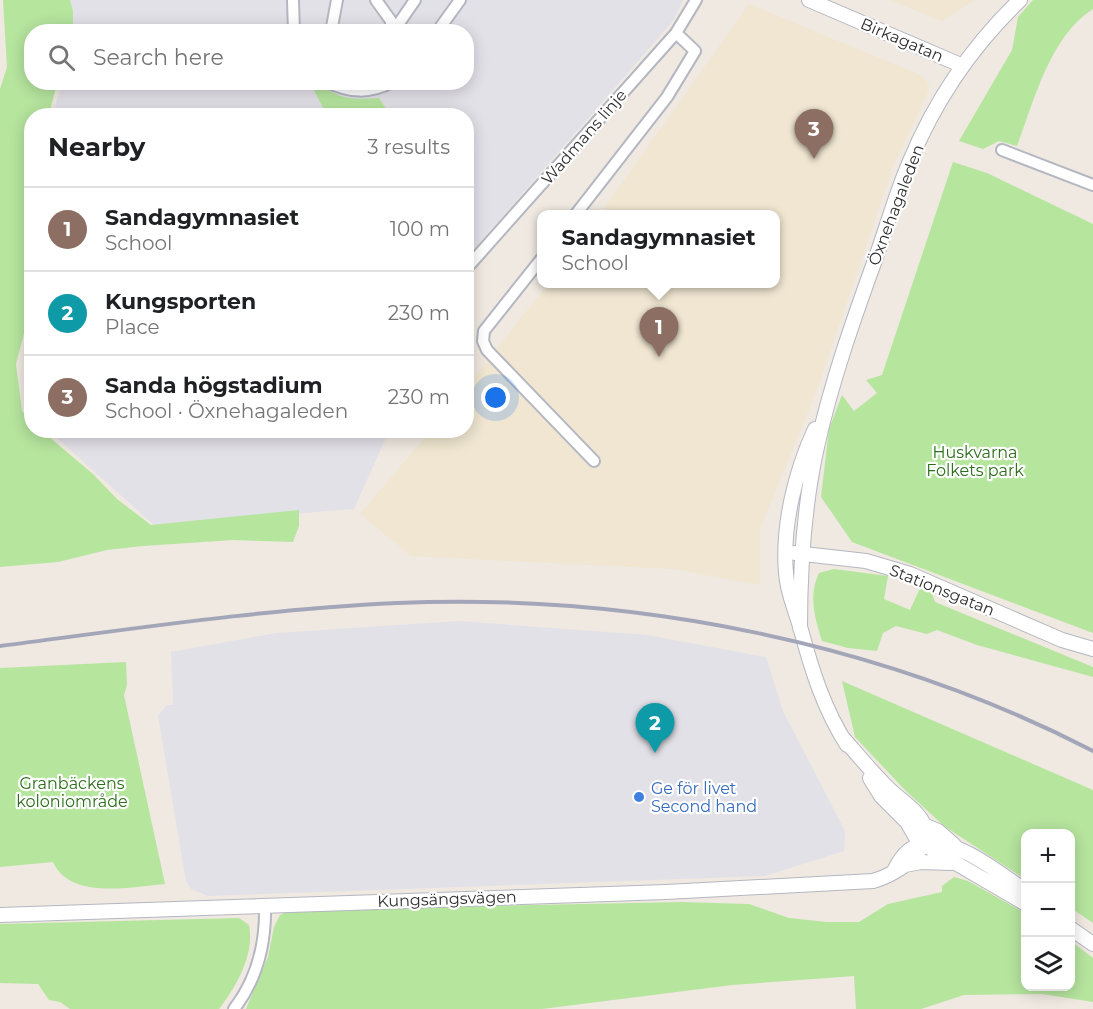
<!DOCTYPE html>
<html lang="en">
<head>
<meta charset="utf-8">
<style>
  body { margin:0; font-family:Montserrat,sans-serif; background:#f2f2f2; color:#202124 }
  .controls { position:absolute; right:18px; bottom:18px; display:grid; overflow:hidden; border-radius:12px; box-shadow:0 3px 15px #0003 }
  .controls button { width:54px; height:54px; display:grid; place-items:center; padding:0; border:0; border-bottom:2px solid #e0e0e0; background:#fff; color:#202124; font:30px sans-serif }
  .you { position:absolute; left:496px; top:398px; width:21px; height:21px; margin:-15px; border:4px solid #fff; border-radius:50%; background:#1a73e8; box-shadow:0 0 0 9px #1a73e833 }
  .badge { display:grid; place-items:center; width:39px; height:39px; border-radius:50%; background:#7c3aed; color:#fff; font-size:20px; font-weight:700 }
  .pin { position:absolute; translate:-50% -50px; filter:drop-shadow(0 2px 3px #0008) }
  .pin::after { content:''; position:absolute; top:32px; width:21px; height:18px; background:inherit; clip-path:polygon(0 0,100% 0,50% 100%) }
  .popup { position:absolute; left:537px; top:210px; width:243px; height:78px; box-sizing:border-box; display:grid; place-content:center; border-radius:12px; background:#fff; filter:drop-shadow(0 2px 4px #0005); font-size:20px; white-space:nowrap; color:#757577 }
  .popup b { font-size:22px; color:#202124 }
  .popup::after { content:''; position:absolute; left:50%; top:100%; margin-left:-12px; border:12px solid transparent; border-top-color:#fff }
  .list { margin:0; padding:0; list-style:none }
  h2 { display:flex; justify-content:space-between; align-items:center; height:78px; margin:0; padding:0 24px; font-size:26px }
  h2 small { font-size:20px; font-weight:400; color:#757577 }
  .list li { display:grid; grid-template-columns:39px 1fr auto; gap:18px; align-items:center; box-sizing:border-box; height:84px; padding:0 24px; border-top:2px solid #e0e0e0 }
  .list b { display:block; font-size:22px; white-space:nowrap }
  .list p { margin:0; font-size:20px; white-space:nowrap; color:#757577 }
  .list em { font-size:20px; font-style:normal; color:#757577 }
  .icon { flex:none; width:33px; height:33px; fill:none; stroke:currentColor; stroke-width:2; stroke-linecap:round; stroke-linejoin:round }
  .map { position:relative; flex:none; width:1093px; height:1009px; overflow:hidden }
  .search { position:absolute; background:#fff; box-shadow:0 3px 15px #0003; left:24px; top:24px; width:450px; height:66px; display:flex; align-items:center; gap:15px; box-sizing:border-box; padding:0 21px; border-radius:24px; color:#757577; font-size:22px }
  .panel { position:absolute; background:#fff; box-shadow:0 3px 15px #0003; left:24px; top:108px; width:450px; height:330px; border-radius:24px }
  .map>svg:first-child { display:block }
</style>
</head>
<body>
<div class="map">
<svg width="1093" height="1009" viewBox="0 0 1093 1009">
  <rect width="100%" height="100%" fill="#efe9e1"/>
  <path fill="#e3e1e8" d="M69,0H683L673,21L467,257L466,116H52L62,83L466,82V32L68,31Z
    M49,431H389L354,509L154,525Z
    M459,621L647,635L766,657L783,711L845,831L844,851L765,876L208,896L191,889L186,881L158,715L167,705H173L171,652L276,633Z"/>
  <path fill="#f0e6d1" d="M889,0H975L942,21Z
    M749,4L923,76L929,85L928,92L893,167L817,390L760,529V585L673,569L411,556L360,514L430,431L466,430L467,386L548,284H776V214H600Z"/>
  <path fill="#b6e59e" d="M3,0H70L73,11V31L32,32V82L57,83L49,115L32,116L31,306L16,364L22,411L31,420L32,430L42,431L93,474L117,499L151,525L299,510V526L293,542L233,540L143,546L107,550L58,562L0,567V89L7,67Z
    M1033,0H1093V9C1050,36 1034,101 1017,146L999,141L983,149L959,141L1012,50L1018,17Z
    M310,83C320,82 326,90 336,94C348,100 365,99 379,98L390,115H327Z
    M953,162L987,173L1093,224V633L852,542L821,497L829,429L842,395L854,411L877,393L866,380L882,375Z
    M834,569L888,576L884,599L910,610L920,588L931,591L935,602L1093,667V677L977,645L937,630L927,634L896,626L883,633L877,651L848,648L822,641C815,618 808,596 819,573Z
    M126,662L127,685L124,695L165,884C131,887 70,900 53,862L0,867V668Z
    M842,681L1093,790V923L1071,908L1070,834H1026L1025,879L944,826L904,789L855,737Z
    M954,877L968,881L1025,913L1026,986H1070L1071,941L1093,958V1002L1042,994L964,995L921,1009H856L854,976L732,985L542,1009H246L268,957L274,927L280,915L291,910L681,902L749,904L789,918L827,922H859L888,904L942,892V886Z
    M239,918L249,925C255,954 236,987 219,1009H70L60,1002L49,1000L38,984L0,983V924Z"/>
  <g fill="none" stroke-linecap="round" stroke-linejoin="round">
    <defs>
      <path id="street" d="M293,0L294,32
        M376,0L391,21V32
        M331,32L337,0
        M393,32L415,0
        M437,32L460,0
        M327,82C350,93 369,94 392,82
        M1002,150L1093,185
        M576,214L667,97L695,51L676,33
        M542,258L484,331L483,341L487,350L594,461
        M466,269L676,33L696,0
        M234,1009C258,978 266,943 265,905"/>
      <path id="secondary" d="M809,0L963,66
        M815,429C795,472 782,526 786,573C787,593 796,611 801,630C812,671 824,709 847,745
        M795,553L866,561L910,574L1062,640L1093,649
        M800,628C800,568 804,505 817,447C831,383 853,321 875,260C887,227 896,193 910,161C935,101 973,45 1020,0
        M870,778L881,796L907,822L918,841L1026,904
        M924,825L938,831L954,845
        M905,865L921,862L951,863
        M894,871C923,808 989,867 1026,891
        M0,915L666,892L873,881C899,874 944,844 917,814C908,803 895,796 886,786C871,771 857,754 843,738
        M1070,928L1093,944"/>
    </defs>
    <use href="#street" stroke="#b4b7c1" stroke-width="14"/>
    <use href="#secondary" stroke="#b4b7c1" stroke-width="16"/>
    <use href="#street" stroke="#fff" stroke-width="10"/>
    <use href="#secondary" stroke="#fff" stroke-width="14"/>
    <path stroke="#a3a6b8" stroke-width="4" d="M0,646C132,629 264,609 397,603C633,593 882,642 1093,751"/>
  </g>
  <circle fill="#3f7fe0" stroke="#fff" stroke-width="2" cx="639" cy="797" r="6"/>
  <g text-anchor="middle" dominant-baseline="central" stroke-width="4.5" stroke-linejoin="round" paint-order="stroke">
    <g font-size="16" fill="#2e2e2e" stroke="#fff">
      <text transform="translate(902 40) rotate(23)">Birkagatan</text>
      <text transform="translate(584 137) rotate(-49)">Wadmans linje</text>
      <text transform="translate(896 205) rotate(-69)">Öxnehagaleden</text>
      <text transform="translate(942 590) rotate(22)">Stationsgatan</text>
      <text transform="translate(447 899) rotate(-2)">Kungsängsvägen</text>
    </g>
    <g font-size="16" fill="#2c6e1b" stroke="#fff">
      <text x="975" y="452">Huskvarna<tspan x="975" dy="18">Folkets park</tspan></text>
      <text x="72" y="783">Granbäckens<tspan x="72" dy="18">koloniområde</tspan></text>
    </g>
    <g font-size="16" fill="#366cbe" stroke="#fff" text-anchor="start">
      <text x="651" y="788">Ge för livet<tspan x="651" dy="18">Second hand</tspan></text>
    </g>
  </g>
</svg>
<div class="controls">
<button>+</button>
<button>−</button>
<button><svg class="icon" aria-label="layers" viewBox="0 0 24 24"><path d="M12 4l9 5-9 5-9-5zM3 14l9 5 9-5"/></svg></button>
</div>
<div class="you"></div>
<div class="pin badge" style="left:659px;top:357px;background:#8d6e63">1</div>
<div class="popup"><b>Sandagymnasiet</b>School</div>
<div class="pin badge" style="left:655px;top:753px;background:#0f9aa8">2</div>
<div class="pin badge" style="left:814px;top:159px;background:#8d6e63">3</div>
<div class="search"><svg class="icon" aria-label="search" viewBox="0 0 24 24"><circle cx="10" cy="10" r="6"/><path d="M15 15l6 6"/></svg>Search here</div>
<section class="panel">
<h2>Nearby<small>3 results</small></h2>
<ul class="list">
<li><span class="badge" style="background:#8d6e63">1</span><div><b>Sandagymnasiet</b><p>School</p></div><em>100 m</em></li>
<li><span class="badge" style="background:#0f9aa8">2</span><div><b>Kungsporten</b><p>Place</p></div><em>230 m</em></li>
<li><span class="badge" style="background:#8d6e63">3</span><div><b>Sanda högstadium</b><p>School · Öxnehagaleden</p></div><em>230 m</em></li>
</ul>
</section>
</div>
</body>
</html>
